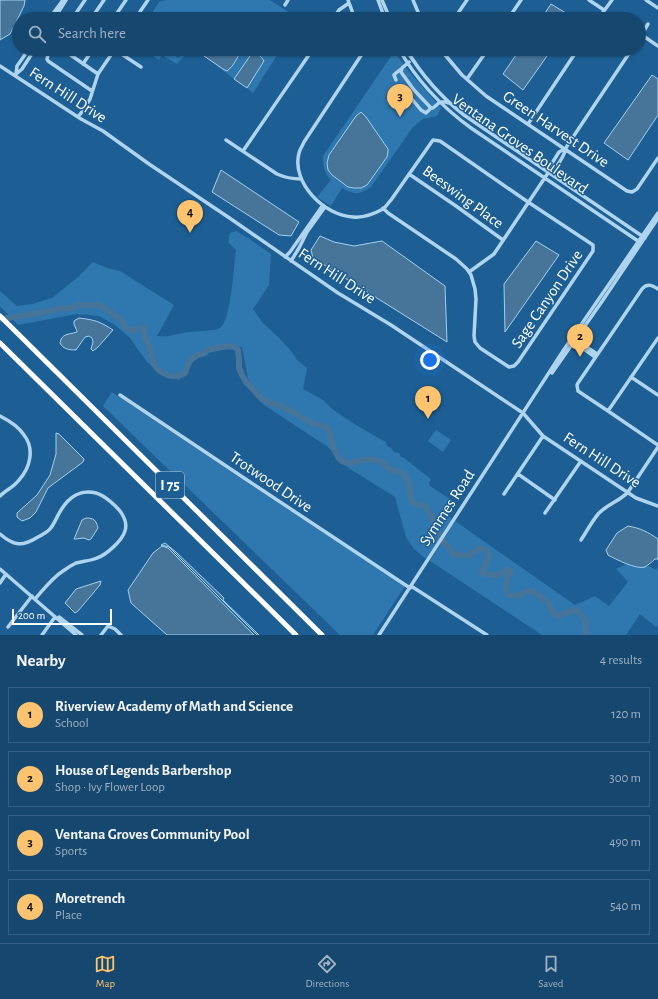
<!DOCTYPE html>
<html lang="en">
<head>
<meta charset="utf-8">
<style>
  body { margin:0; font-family:"Alegreya Sans",sans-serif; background:#235177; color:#f1f3f6 }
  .scale { position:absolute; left:12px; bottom:10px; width:100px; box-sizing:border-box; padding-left:4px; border:2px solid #fff; border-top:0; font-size:11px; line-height:14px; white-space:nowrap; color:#fff; -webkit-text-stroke:3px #1d5f94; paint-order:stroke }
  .you { position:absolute; left:430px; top:360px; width:14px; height:14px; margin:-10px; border:3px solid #fff; border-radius:50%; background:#1a73e8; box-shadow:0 0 0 6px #1a73e833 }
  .badge { display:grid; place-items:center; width:26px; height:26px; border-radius:50%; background:#fec36e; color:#111; font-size:13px; font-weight:700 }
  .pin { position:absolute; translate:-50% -33px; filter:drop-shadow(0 1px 2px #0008) }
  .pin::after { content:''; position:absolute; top:21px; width:14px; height:12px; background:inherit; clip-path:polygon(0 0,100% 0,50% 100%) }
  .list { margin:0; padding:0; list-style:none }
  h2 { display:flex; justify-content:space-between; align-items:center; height:52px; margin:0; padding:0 16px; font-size:17px }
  h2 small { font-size:13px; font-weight:400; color:#9eb2c3 }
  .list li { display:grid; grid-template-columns:26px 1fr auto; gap:12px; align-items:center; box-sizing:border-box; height:56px; margin:0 8px 8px; padding:0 8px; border:1px solid #355f82; border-radius:0px }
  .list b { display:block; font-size:15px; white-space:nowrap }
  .list p { margin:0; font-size:13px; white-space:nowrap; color:#9eb2c3 }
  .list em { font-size:13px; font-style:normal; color:#9eb2c3 }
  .icon { flex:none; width:22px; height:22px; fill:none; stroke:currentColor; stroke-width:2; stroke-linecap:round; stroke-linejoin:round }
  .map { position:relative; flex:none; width:658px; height:635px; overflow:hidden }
  .search { position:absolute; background:#16476f; box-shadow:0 1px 3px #0004; left:12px; right:12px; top:12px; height:44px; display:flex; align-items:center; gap:10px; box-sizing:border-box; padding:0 14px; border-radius:22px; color:#9eb2c3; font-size:15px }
  .sheet { height:308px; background:#16476f }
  nav { display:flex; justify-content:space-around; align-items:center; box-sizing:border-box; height:56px; border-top:1px solid #355f82; background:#16476f; font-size:11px; color:#9eb2c3 }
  nav a { display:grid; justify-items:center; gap:2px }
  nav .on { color:#fec36e }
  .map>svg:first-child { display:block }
</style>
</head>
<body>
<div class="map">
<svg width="658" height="635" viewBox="0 0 658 635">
  <rect width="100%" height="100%" fill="#1d5f94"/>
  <path fill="#2e78af" d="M167,0H270L299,19H148L159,2Z
    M140,49H167L166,51L179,58L184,49H190L177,64L162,55L159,60L153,56Z
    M242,49H281L253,93L247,88L264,61L252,53L234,79L208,59L223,69L235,61Z
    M394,52L411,74L441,108L437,116L423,119L413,127L371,187C359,195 355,195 342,188L331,206L317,197L331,180C324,173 323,166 323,156Z
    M236,231L248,238L271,254L269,285L253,309L262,322L280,339L291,351L297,360L307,368L303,389L323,400L332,409L356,425L382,440L386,442L387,446L391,448L394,452L399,453L401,457L404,458L431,479L429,483L430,486L453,501L444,513L452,519L426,559L414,549L406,537L395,497L347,467L328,447L264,405L253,394L248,378L242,347L199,351L179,380L170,377L161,373L147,362L130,338L115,325L99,316L77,314L18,325L0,306V291L17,306L32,304L52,298L78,277L93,262L107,268L120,271L174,305L157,336C169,338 178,333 190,332C196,331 216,331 220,328C231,320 234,265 236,250L228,242L230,233Z
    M112,392L249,484L405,586L373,635H340L103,406Z
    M436,430L451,440L443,452L428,441Z
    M455,521L575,605L595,596L609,606L628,582L623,576L616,569L629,563H644L656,570L658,567V626L656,627L640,614L626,635H542L430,561Z"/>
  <path fill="#467599" stroke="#a3d0f0" d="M0,0H25L24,6L10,34L0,40Z
    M551,4L574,18L573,19H541Z
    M216,49H242C238,56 234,66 227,71L223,69L204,56L206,53Z
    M520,49H552L523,90L503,74Z
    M252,53C258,53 261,56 264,61L247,88L234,79Z
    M652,75L658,79V115L628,160L604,143Z
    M361,112L366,117L388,149V152L387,157L367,185L361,188H354L348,187L332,175L328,170L327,163L329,155L356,116Z
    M221,170L299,222L291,236L279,235L212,192Z
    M320,236L334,242L354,246L382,241L445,286L447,342L313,258L311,250Z
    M536,241L559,255L505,332L504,284Z
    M79,318C95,320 99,321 113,330L98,347L93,351L91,349L93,342L92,338L89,336L85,337L76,350C69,350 63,349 60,343C62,333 68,335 77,332V331L74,324V321Z
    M56,433L59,434L84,459L83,462L48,488L36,512L30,518L22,521L17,517V513L37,495L50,475L56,454Z
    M86,518C94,518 96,520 98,528L91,539L89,540L84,538L76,539H74L82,520Z
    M628,526C640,528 648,532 658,539V559H655C652,562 648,565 645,567C637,570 615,559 608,555L606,550L617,533Z
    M165,543L176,552L224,598L223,600L259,635H257L169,547L161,545Z
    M162,546L168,548L254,635H167L131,603L128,590L153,553Z
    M101,581L100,585L78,611L75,613L65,603L76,589Z"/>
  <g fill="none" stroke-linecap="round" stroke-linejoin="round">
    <path stroke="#467599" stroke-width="6" d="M0,319L34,314L63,308H72L78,305H99L105,308L116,316L124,323L125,327L131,331C135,330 140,327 144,328C145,332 144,335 145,338C146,341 148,343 149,346C152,353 152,362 156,367C163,376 176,379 185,373C189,361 191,356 205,353L207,350C218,349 224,344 235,347L238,350L239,360V368L242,375L246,382L262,399L287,409L310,422L325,427L328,429C331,437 332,448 337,455C344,468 355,461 364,460C368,459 373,460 377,460C383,461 386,467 392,470C396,472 401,471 404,474C412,480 407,501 416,504C419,505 423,505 425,506L432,517L437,529L446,545L450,549L453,554L469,556L473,552L482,548C496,554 484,563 482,571L483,574C488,573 492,575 496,575C501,575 503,571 508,570L510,571V574C507,577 504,591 508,594C510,596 512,595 514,595C517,595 517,596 520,595C525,594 527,589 532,591C534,592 548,602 549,604C553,609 551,614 558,616L574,610L578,612L583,617L586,624L585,635"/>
    <path stroke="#afd4ef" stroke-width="3.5" d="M348,0L355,19
      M378,0L385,19
      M382,0L390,19
      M413,0L421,19
      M589,0L604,10
      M646,0L658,8
      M285,5L288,0
      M49,19L63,0
      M54,19L66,0
      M72,19L85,0
      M91,19L104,0
      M113,19L126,0
      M135,19L148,0
      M333,19L339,10L349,3
      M454,19L467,0
      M508,19L521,0
      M598,19L612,0
      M642,35L658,46
      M639,39L648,24
      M52,49L48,55L47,59L48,61L92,91
      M62,49L98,74
      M114,49L141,67
      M364,49L362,54L304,142C303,145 300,149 299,153C291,183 325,216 353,217C363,218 374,214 383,209C386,207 388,203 391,200L433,140L440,141L528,202L590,243L593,245V251L518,362L514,366L509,367L480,348L475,342L474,336L476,299L475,289L471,275L467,269L456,259L388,213L383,208
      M399,49C417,81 442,107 471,128L641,243
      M406,49C421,74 441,97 464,115L645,238
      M440,49L462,75L486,96L627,191L632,192L637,189L658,158
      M409,62L402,68L401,72L414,90L431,108H433L440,102H446L449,103
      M83,64L93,49
      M0,66L81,119L103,131L149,164L231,219L338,293L391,325L523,413L543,436L636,498L658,506
      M16,74L17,66L29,49
      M15,75L22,69L35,49
      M467,79L488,49
      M396,80L394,75L396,73L401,69
      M401,86L421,110L426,113L431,108
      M78,117L84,109L90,99L98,74L115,49
      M528,124L578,49
      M226,140L277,174C286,178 292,179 301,179
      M243,151L313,49
      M548,173C554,171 560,162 563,156C565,152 565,150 567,146L632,49
      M409,174L456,206L503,240
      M285,257L290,252L323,205
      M291,261L299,248L307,232L325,207
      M469,272L494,254L548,173V171L549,168L559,152L565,149
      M658,289C652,285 647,283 642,289L578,383L577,385L578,391L608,411L658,338
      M575,339L597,354
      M574,342L595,357
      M552,373L603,300L658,218
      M631,377L658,395
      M120,395L250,482L410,588
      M608,411L658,445
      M0,416C8,420 19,427 24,435C35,449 30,468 19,480C14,487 6,490 0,496
      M518,474L555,500
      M504,494L543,436
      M545,513L581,461
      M0,534C14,546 22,547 38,537C42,535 47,532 50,529C55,523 57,516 61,510C69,497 81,489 96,493C104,495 118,507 122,514C125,519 127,525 125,531C122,541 106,555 97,558C90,561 83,561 76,563C72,565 67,568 63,571C52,578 44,589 35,599
      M581,540C587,531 592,521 599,513C608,504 620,501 628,492L658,447
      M0,569L76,635
      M0,583L6,574
      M411,586L487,635
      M59,617L82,635
      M8,627L32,596
      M42,635L55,617
      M101,635L108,626L115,629L121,635
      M379,635L563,351L658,213"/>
    <path stroke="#fff" stroke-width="5" d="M0,316L322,635
      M0,343L296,635"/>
  </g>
  <g text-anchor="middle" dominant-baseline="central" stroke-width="3" stroke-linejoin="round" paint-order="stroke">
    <rect fill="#1d5f94" stroke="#bbcfdf" stroke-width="1" x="156" y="472" width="28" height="26" rx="3"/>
    <g font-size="15" font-weight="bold" fill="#fff">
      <text x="170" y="485">I 75</text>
    </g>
    <g font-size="16" fill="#fff" stroke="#1d5f94">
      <text transform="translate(68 95) rotate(33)">Fern Hill Drive</text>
      <text transform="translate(556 129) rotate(34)">Green Harvest Drive</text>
      <text transform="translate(520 144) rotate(35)">Ventana Groves Boulevard</text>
      <text transform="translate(463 197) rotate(36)">Beeswing Place</text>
      <text transform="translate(337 276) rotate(33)">Fern Hill Drive</text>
      <text transform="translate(547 299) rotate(-56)">Sage Canyon Drive</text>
      <text transform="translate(602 460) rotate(33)">Fern Hill Drive</text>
      <text transform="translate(271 482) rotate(34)">Trotwood Drive</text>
      <text transform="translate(447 508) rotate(-57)">Symmes Road</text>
    </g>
  </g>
</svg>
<div class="scale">200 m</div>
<div class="you"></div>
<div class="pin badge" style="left:428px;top:419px">1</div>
<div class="pin badge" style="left:580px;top:357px">2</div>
<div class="pin badge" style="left:400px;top:117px">3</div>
<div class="pin badge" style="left:190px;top:233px">4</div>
<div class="search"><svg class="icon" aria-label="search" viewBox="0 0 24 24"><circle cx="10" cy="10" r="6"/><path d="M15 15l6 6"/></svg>Search here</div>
</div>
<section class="sheet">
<h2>Nearby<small>4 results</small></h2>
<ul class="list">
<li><span class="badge">1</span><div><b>Riverview Academy of Math and Science</b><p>School</p></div><em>120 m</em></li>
<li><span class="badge">2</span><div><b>House of Legends Barbershop</b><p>Shop · Ivy Flower Loop</p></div><em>300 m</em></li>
<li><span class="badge">3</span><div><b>Ventana Groves Community Pool</b><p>Sports</p></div><em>490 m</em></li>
<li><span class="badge">4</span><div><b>Moretrench</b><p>Place</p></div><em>540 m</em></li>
</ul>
</section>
<nav>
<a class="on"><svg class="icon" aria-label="map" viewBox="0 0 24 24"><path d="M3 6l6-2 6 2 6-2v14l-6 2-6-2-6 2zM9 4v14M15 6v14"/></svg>Map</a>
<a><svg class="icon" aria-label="directions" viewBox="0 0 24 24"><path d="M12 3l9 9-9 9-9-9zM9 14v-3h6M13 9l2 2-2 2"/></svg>Directions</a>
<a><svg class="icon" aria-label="saved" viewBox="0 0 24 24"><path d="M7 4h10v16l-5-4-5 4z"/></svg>Saved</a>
</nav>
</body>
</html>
